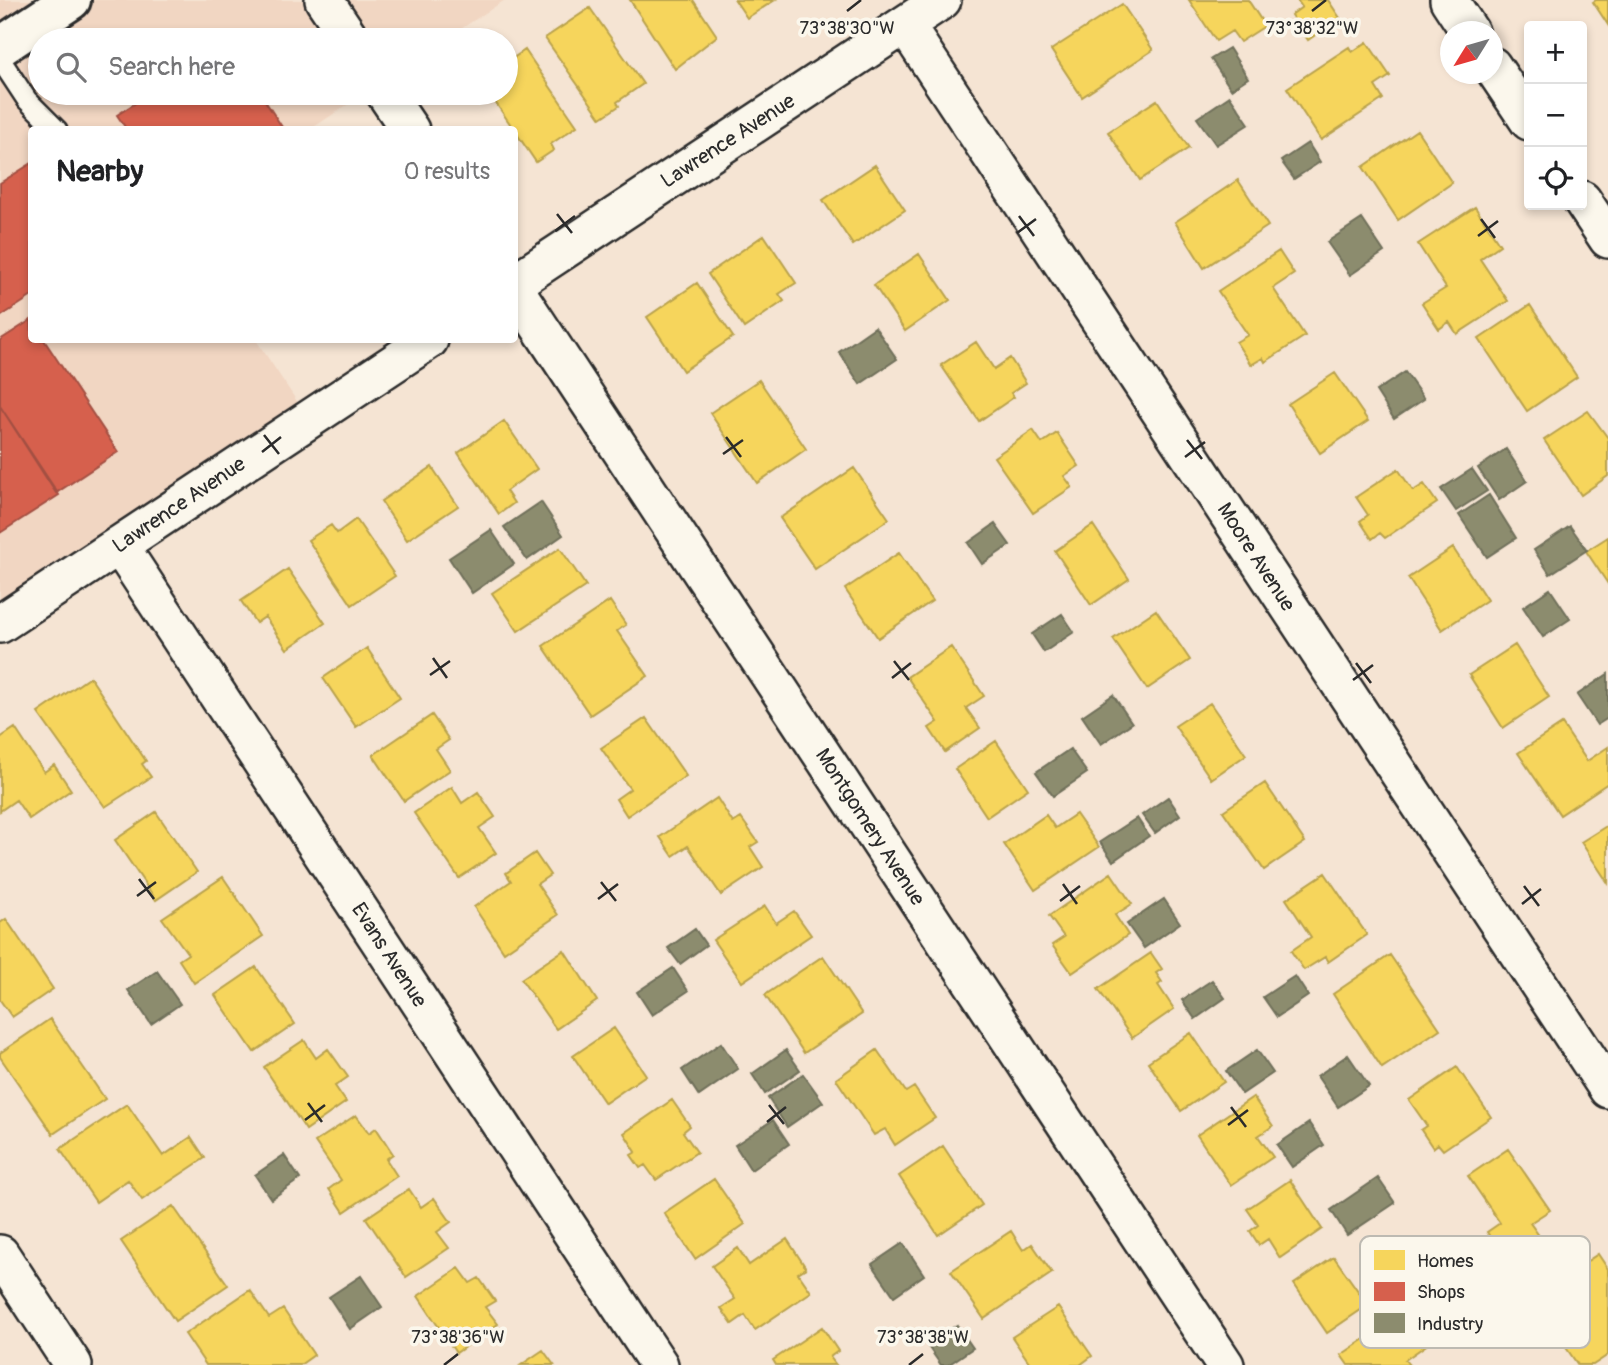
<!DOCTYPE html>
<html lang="en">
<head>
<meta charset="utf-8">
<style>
  body { margin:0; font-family:Pangolin,sans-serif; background:#f6f6f6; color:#202124 }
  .controls { position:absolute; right:21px; top:21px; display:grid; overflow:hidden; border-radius:7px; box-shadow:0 4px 10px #0003 }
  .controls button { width:63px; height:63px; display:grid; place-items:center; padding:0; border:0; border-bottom:2px solid #e0e0e0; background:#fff; color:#202124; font:35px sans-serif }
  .compass { position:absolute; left:1440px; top:21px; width:63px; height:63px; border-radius:50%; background:#fff; box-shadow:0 4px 10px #0003; rotate:233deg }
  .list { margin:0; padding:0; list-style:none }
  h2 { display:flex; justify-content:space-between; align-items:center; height:91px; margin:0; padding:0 28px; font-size:30px }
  h2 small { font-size:23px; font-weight:400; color:#757577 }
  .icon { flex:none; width:38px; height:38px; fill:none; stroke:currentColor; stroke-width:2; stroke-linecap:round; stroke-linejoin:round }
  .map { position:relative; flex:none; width:1608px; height:1365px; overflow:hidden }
  .search { position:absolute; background:#fff; box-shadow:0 4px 10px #0003; left:28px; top:28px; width:490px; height:77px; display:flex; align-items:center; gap:18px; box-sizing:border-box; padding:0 24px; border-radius:38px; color:#757577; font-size:26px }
  .panel { position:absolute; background:#fff; box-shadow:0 4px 10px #0003; left:28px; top:126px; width:490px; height:217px; border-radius:7px }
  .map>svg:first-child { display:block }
</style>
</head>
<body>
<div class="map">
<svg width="1608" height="1365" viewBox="0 0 1608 1365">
  <rect width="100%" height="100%" fill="#f5e4d3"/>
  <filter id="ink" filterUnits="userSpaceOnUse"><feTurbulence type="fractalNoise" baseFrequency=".0143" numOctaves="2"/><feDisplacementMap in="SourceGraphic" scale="14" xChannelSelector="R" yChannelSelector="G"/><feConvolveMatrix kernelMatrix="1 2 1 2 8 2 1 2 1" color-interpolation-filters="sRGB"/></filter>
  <g filter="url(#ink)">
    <path fill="#f1d6c2" d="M0,0H505L444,40H40V93H365L311,129L32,130V340H256L302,409L0,609Z"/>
    <path fill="#f6d55c" stroke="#b9a24d" stroke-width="2" d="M630,0H693L717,36L675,69Z
      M735,0H775L747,18Z
      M1189,0H1248L1265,26L1240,42L1232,31L1216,41Z
      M1297,0H1328L1340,18L1308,40L1291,15L1302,7Z
      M1596,0H1608V25L1593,2Z
      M1122,4L1153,50L1082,97L1051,50Z
      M590,8L643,84L617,102L619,106L601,118L545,38Z
      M1367,42L1390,76L1375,86L1383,99L1321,140L1287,88L1349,47L1352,52Z
      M525,50L577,126L551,144L554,150L536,162L489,93H506V63Z
      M1157,100L1189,148L1140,180L1108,132Z
      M1417,130L1452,183L1398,220L1363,167Z
      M875,165L905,210L853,245L823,200Z
      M1238,180L1268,226L1204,268L1175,222Z
      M1475,207L1500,245L1480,259L1508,301L1457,334L1449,322L1439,329L1422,303L1446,288L1418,244Z
      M764,235L796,283L779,294L784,301L744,328L708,274Z
      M1279,251L1294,274L1273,288L1305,336L1265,362L1263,358L1251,365L1236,342L1248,335L1218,291Z
      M919,254L950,300L905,331L874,285Z
      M697,283L733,337L683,371L647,317Z
      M1530,305L1577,377L1527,411L1479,339Z
      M976,342L994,369L1010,358L1026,383L1011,393L1014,397L979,421L941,365Z
      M1335,373L1368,421L1320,453L1288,404Z
      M759,380L806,449L757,483L710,413Z
      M1588,411L1608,438V476L1581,495L1544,440Z
      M504,421L537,469L506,491L514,503L499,514L458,453Z
      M1033,430L1042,443L1057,433L1079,466L1064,476L1072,487L1033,513L994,457Z
      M432,467L458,506L407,540L381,501Z
      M854,468L889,519L815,569L780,518Z
      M1398,469L1413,491L1424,484L1437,503L1385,538L1380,533L1372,539L1360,521L1368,515L1356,497Z
      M356,519L395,576L352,605L308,540L331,525L337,533Z
      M1093,525L1129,579L1091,605L1055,551Z
      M1608,537V584L1586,551Z
      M560,548L586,586L518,631L492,593Z
      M1453,548L1487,600L1442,630L1408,578Z
      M899,553L932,601L878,638L845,589Z
      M288,569L325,623L287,649L265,617L256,623L241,601Z
      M610,601L626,625L617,631L648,676L590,715L543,646Z
      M1156,610L1190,660L1147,689L1113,639Z
      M1515,645L1549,697L1503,728L1469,675Z
      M951,647L984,696L966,708L980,728L945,752L929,728L938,722L907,677Z
      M367,648L400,698L356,727L323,678Z
      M90,677L146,761L142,764L151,777L105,807L38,713Z
      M1210,703L1246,755L1211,779L1175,726Z
      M432,715L449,740L436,749L450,770L404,801L373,755Z
      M646,718L686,776L627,816L616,799L630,789L601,748Z
      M1562,724L1587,761L1608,747V783L1560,815L1518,753Z
      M15,728L44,772L54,765L71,790L29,819L16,800L0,811V738Z
      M996,741L1028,789L987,817L955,769Z
      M1265,783L1305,842L1264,870L1223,811Z
      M452,787L462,803L478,792L495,817L479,828L496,853L459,878L414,813Z
      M717,798L733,823L741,818L758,842L750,847L763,867L721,895L688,846L673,856L660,837Z
      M156,812L197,872L156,900L115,840Z
      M1076,814L1099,847L1035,890L1004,844L1046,815L1055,828Z
      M1608,825V883L1581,842Z
      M535,853L550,875L537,884L558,915L504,952L474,907L511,881L506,873Z
      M1111,873L1132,904L1115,915L1128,935L1072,973L1052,945L1064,937L1049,916Z
      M1325,873L1367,935L1328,962L1325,957L1304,970L1291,951L1311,937L1286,899Z
      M223,877L263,936L194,983L179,960L188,954L162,918Z
      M765,906L776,923L794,911L811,935L742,982L713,940Z
      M6,919L53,989L12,1017L0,1000V923Z
      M564,950L597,1001L556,1029L521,979Z
      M1151,953L1162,969L1156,973L1162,982L1158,985L1174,1009L1132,1038L1098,989Z
      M1390,955L1440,1029L1382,1068L1333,994Z
      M823,956L862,1014L804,1053L765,995Z
      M256,967L295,1024L254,1052L215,995Z
      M50,1019L105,1099L53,1134L0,1057V1053Z
      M614,1028L646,1075L605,1103L573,1056Z
      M1191,1033L1224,1082L1181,1111L1148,1062Z
      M304,1040L316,1058L328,1049L348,1077L335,1086L346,1102L306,1130L264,1067Z
      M877,1050L906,1092L914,1087L935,1118L895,1145L885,1129L874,1135L836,1079Z
      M1457,1067L1491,1117L1443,1150L1438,1144L1433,1148L1421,1130L1427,1126L1409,1100Z
      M1253,1097L1273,1126L1258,1136L1273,1157L1231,1185L1197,1135Z
      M672,1100L690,1126L683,1132L697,1152L656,1180L645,1165L640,1168L631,1155L636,1152L624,1133Z
      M127,1104L163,1156L191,1137L205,1158L142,1200L128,1180L96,1202L60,1149Z
      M356,1115L369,1133L376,1128L393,1154L386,1159L397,1176L344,1212L329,1189L341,1180L315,1142Z
      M943,1146L982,1205L938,1235L899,1176Z
      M1508,1149L1550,1210L1530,1223L1540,1237L1506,1261L1487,1232L1500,1223L1468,1176Z
      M714,1179L745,1224L695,1259L664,1213Z
      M1290,1180L1322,1229L1280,1258L1268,1239L1259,1245L1250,1231L1258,1225L1247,1209Z
      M409,1189L421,1207L434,1198L451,1222L437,1232L449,1248L406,1277L366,1218Z
      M173,1206L228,1285L175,1321L121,1241Z
      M1011,1231L1023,1250L1032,1244L1052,1273L984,1319L951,1271Z
      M787,1239L806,1268L798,1273L811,1292L755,1330L745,1315L732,1324L721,1308L735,1299L712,1266L738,1248L749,1265Z
      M1598,1254L1608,1269V1355L1593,1365H1578L1532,1298Z
      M1334,1257L1368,1305L1327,1333L1294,1284Z
      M459,1268L470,1283L479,1278L495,1301L485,1307L498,1324L456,1353L418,1296Z
      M250,1290L269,1318L283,1309L314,1355L300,1365H206L185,1334Z
      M1058,1307L1092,1356L1080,1365H1031L1012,1337Z
      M1413,1307L1435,1339L1405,1360L1409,1365H1348L1341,1355Z
      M822,1327L838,1351L830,1357L836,1365H776L773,1360Z
      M543,1350L554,1365H521Z"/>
    <path fill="#d6604d" stroke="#a35043" stroke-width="2" d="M151,93H260L282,127L278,130H127L117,115Z
      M32,163V296L0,317V183Z
      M31,320L32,340H44L118,452L56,493L0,406V340Z
      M0,406L59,495L0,533Z"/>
    <path fill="#8c8c6e" stroke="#6f6f5a" stroke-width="2" d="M1229,48L1248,78L1231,89L1211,59Z
      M1230,96L1249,124L1216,145L1197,118Z
      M1308,143L1320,162L1294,179L1281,161Z
      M1362,219L1384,252L1350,275L1327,242Z
      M875,327L897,359L860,384L839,352Z
      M1405,372L1424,399L1394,419L1376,391Z
      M1506,449L1527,481L1499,500L1478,468Z
      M1472,469L1487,491L1456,511L1441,489Z
      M1489,495L1516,538L1487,557L1459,515Z
      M541,502L563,535L527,560L504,527Z
      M995,524L1010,545L982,564L968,543Z
      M1570,526L1587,550L1550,574L1534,550Z
      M491,530L514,564L472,593L449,558Z
      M1550,589L1570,619L1543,637L1523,607Z
      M1062,614L1074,632L1044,652L1032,634Z
      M1608,674V718L1597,725L1577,695Z
      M1113,695L1132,723L1101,744L1082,716Z
      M1070,749L1087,773L1053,796L1036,772Z
      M1168,797L1180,815L1155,833L1142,815Z
      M1137,818L1149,836L1113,861L1100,842Z
      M1164,899L1180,923L1144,948L1127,924Z
      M695,929L706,945L680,964L668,948Z
      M673,968L688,991L652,1015L637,992Z
      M157,971L180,1004L151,1024L128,990Z
      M1295,976L1308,996L1277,1017L1263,997Z
      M1212,980L1225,998L1195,1019L1182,1000Z
      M721,1043L738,1069L699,1096L682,1070Z
      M786,1050L800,1070L765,1094L752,1074Z
      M1257,1050L1273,1073L1242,1094L1226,1071Z
      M1348,1055L1369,1086L1338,1107L1317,1076Z
      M803,1074L823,1102L787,1127L768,1098Z
      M773,1120L789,1144L751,1170L735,1145Z
      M1309,1123L1324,1145L1292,1167L1277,1145Z
      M284,1155L300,1179L271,1199L255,1175Z
      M1378,1178L1395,1203L1347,1235L1331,1210Z
      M903,1243L924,1275L894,1296L872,1264Z
      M361,1276L382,1307L350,1329L329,1297Z
      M957,1325L973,1348L948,1365H941L927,1345Z"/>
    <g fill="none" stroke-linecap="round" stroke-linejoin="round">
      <defs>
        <path id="service" d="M0,59L27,100L57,130"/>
        <path id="minor" d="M324,0L351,40
          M1449,0L1470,32
          M905,25L1608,1089
          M1492,66L1529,121
          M385,93L410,130
          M1582,200L1608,239
          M514,283L942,0
          M514,288L1225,1365
          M119,545L659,1365
          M0,624L429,340
          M0,1254L73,1365"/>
        <path id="primary" d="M0,47L71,0"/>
      </defs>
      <use href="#service" stroke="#2b2b2b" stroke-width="24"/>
      <use href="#minor" stroke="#2b2b2b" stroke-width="42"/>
      <use href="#primary" stroke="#2b2b2b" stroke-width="44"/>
      <use href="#service" stroke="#fbf7ec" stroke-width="19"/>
      <use href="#minor" stroke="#fbf7ec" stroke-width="37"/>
      <use href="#primary" stroke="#fbf7ec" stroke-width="38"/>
    </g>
  </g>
  <path fill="none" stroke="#2b2b2b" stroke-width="2.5" d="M847,11L861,0M1312,11L1326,0M557,214L572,233M1019,216L1034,236M1481,219L1495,238M555,231L575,216M1017,233L1036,219M1478,236L1498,221M264,435L279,454M726,437L741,457M1187,440L1202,459M262,452L281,437M723,454L743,440M1185,457L1205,442M433,658L447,678M894,661L909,680M1356,663L1371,683M430,675L450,661M892,678L911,663M1353,680L1373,665M139,879L154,899M601,882L616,901M1063,884L1077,904M1524,886L1539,906M137,896L156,882M598,899L618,884M1060,901L1080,886M1522,904L1541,889M308,1103L322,1122M769,1105L784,1124M1231,1107L1246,1127M305,1120L325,1105M767,1122L786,1107M1228,1125L1248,1110M444,1365L458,1354M909,1365L923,1354"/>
  <g text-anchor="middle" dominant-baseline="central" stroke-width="7" stroke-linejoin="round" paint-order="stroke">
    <g font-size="21" fill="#2b2b2b" stroke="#fbf7ec">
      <text transform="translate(728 141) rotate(-33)">Lawrence Avenue</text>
      <text transform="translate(179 505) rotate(-34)">Lawrence Avenue</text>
      <text transform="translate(1256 557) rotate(57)">Moore Avenue</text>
      <text transform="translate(870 827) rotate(57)">Montgomery Avenue</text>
      <text transform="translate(389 955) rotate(57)">Evans Avenue</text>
    </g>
  </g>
  <rect x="1360" y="1236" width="230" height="112" rx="10" fill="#fbf7ec" stroke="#bdbab2" stroke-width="2"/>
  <rect x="1374" y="1250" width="31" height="20" fill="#f6d55c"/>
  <rect x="1374" y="1282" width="31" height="19" fill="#d6604d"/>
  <rect x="1374" y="1313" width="31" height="20" fill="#8c8c6e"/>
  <g font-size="19" fill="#2b2b2b">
    <text x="1417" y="1267">Homes</text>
    <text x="1417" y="1298">Shops</text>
    <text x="1417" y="1330">Industry</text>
  </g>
  <g font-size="18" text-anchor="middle" fill="#2b2b2b" stroke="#fbf7ec" stroke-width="7" stroke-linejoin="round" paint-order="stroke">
    <text x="847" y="34">73°38'30"W</text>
    <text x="1312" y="34">73°38'32"W</text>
    <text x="458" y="1343">73°38'36"W</text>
    <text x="923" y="1343">73°38'38"W</text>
  </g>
</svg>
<div class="controls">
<button>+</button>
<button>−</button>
<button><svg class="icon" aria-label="locate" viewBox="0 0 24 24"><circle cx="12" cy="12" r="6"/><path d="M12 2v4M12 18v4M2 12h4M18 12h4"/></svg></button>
</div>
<svg class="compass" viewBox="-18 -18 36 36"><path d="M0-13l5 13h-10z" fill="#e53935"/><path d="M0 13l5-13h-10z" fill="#757577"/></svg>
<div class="search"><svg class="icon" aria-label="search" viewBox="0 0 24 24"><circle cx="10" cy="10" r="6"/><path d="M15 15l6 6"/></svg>Search here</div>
<section class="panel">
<h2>Nearby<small>0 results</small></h2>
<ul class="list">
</ul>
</section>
</div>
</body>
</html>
